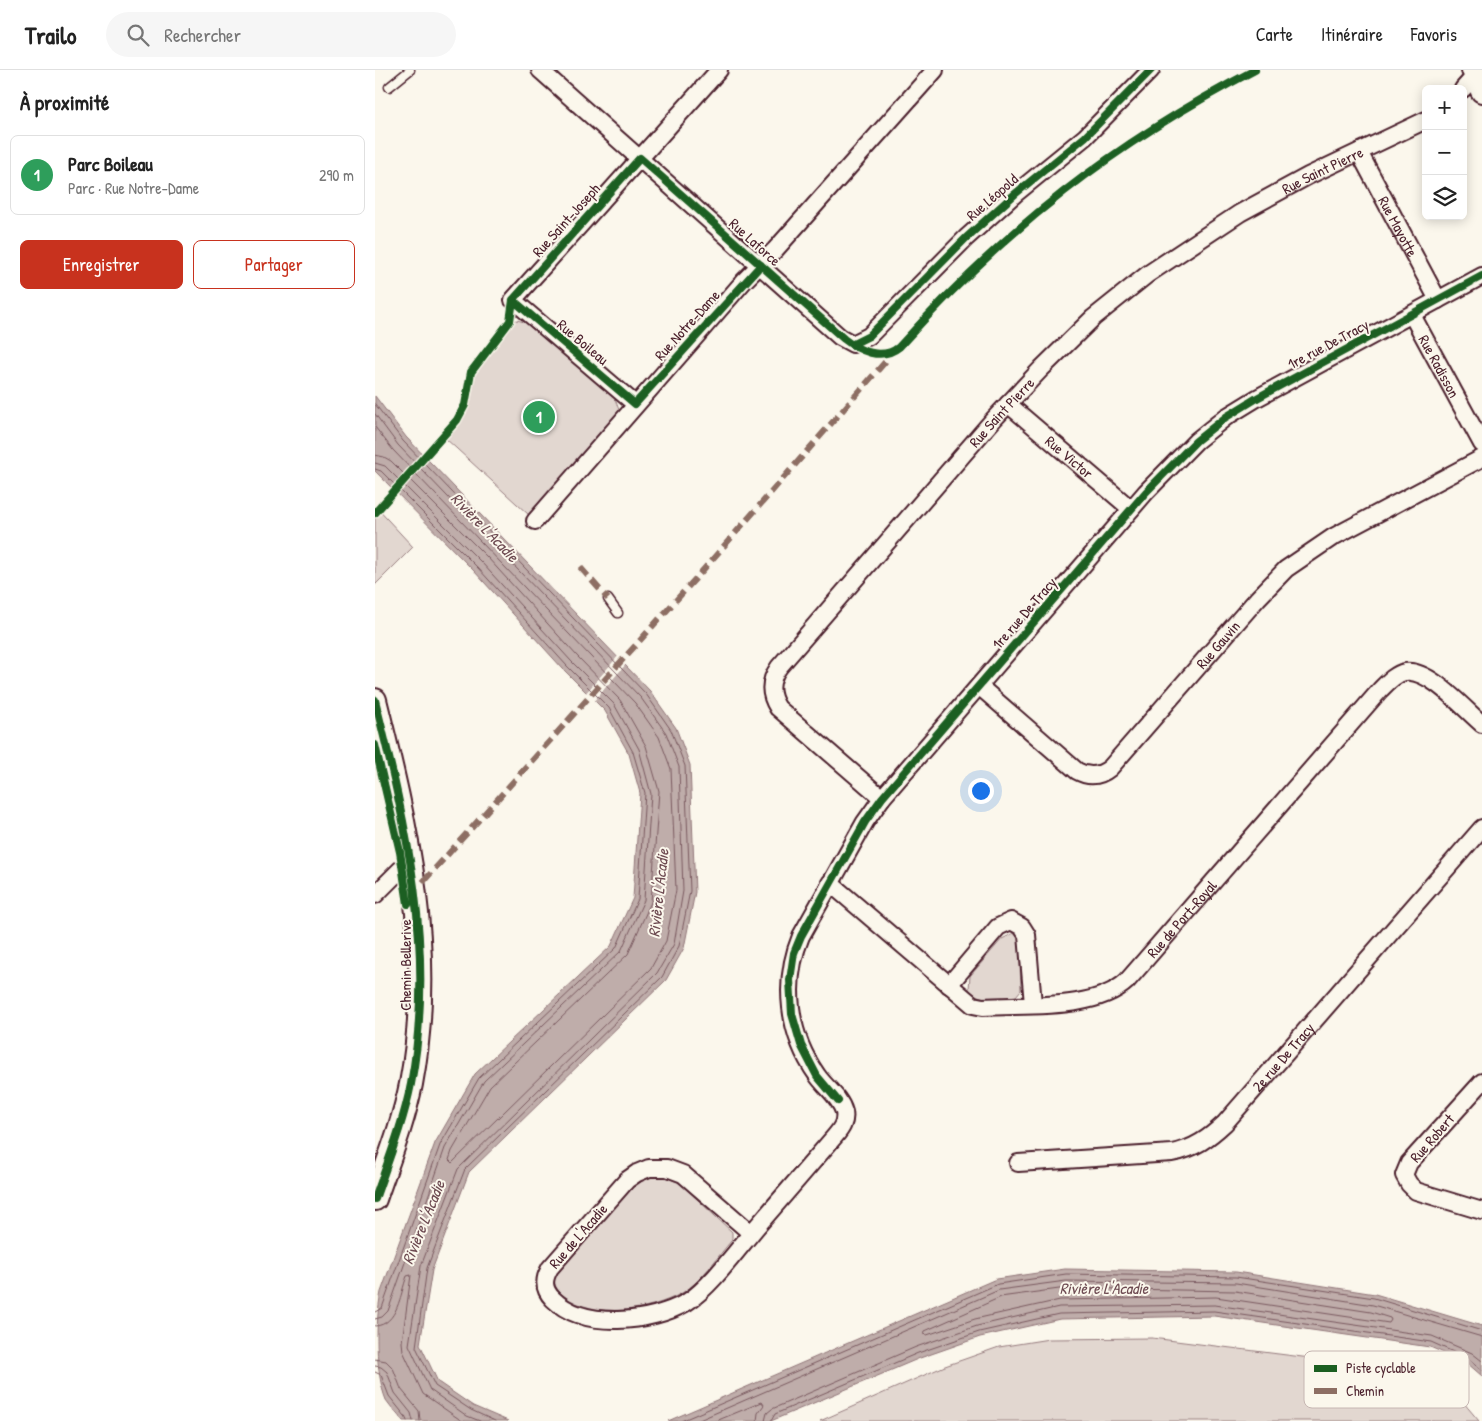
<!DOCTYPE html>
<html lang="fr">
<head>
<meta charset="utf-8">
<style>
  body { margin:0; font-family:"Patrick Hand",sans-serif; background:#f6f6f6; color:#222 }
  .controls { position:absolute; right:15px; top:15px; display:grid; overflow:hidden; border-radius:8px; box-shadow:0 2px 12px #0003 }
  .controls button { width:45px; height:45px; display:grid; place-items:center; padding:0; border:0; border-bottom:1px solid #e0e0e0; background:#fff; color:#222; font:25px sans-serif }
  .you { position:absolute; left:605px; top:720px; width:18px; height:18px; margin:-12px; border:4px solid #fff; border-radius:50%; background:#1a73e8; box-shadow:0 0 0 8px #1a73e833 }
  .badge { display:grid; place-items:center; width:32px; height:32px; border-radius:50%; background:#c8321e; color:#fff; font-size:16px; font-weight:700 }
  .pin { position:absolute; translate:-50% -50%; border:2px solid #fff; box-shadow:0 1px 5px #0006 }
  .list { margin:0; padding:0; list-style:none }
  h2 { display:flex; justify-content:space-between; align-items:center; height:65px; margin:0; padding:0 20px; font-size:21px }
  h2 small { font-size:16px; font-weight:400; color:#767676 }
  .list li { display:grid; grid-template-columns:32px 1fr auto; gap:15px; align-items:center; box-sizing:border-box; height:80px; margin:0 10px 10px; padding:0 10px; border:1px solid #e0e0e0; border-radius:8px }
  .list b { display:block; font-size:19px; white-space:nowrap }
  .list p { margin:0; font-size:16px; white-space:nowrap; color:#767676 }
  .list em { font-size:16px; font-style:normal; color:#767676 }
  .actions { display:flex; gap:10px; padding:15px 20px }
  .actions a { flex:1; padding:11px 0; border:1px solid #c8321e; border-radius:8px; text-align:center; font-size:18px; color:#c8321e }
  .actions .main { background:#c8321e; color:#fff }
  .icon { flex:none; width:28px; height:28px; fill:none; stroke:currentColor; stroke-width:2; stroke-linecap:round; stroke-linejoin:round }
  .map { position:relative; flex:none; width:1107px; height:1351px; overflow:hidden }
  header { display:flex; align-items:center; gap:30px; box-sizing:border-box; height:70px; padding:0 25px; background:#fff; border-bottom:1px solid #e0e0e0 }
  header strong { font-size:24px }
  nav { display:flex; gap:28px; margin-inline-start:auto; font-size:18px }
  .search { width:350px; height:45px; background:#f6f6f6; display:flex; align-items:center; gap:12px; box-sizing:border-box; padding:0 18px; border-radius:28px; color:#767676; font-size:19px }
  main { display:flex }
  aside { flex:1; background:#fff }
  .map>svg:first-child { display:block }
</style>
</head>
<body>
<header>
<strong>Trailo</strong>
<div class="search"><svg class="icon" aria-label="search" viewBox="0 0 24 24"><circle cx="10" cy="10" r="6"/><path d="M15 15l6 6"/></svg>Rechercher</div>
<nav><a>Carte</a><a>Itinéraire</a><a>Favoris</a></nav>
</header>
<main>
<aside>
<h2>À proximité<small></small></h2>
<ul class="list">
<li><span class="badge" style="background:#2e9e5b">1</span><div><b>Parc Boileau</b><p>Parc · Rue Notre-Dame</p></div><em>290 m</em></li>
</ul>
<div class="actions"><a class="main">Enregistrer</a><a>Partager</a></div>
</aside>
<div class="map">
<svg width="1107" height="1351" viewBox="0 0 1107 1351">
  <rect width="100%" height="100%" fill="#fbf7ec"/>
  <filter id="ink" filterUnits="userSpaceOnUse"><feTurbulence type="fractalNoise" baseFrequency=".02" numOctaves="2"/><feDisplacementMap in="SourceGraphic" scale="10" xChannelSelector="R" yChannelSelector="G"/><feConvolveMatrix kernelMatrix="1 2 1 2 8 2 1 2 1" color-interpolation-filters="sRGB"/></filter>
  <g filter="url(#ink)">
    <path fill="#e2d7d0" stroke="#967b7e" d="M142,250L153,253L193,286L240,329L244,340L239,349L154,445L70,368L90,343L96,310L102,296L137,252Z
      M0,436L38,477L0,515Z
      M639,863L644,869L646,920L641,926C625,928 605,933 594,919L595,906L627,869Z
      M288,1106L305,1113L357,1162V1170C342,1187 327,1211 307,1223C275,1241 219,1250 188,1225C181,1219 178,1214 180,1205L259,1115L276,1107Z
      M777,1268L951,1290H1003L1048,1306L1083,1326L1104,1351H445L570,1296L624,1277L674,1269Z"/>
    <path fill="#bfadaa" stroke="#907477" d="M0,326L31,367L275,621L301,658L315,695L320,822L309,878L291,910L94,1102L57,1200L45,1274L63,1312L98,1336L133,1351H28C22,1344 16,1337 11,1330C0,1303 0,1252 6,1222L60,1073L100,1004L236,876L258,828L265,723L254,684L230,641L188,599L99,501L0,401Z
      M690,1199L861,1202L1000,1224L1107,1256V1306L1092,1293L1055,1277L839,1246L685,1249L605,1267L545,1288L396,1351H293L621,1209Z"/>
    <path fill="#fbf7ec" d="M50,383L54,387L20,426L15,422Z
      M244,585L252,593L218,632L210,624Z"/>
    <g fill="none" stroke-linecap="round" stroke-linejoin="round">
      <path stroke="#79585e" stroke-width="1" d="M0,334L28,371L271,624L296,660L310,696L315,821L304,876L287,907L90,1099L52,1198L41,1277L60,1316L96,1340L120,1351
        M0,344L23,375L266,628L291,663L304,697L308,821L299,874L282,903L83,1099L46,1196L34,1275L55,1320L92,1346L105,1351
        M0,357L18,380L260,633L284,667L296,699L301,820L291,871L276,898L77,1093L74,1090L77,1081L115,1016L253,884L276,832L284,721L271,676L245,630L202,586L113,488L16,391L9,387L0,385
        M0,393L10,396L107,493L196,591L239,634L264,679L276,724L269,830L246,881L109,1011L70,1078L13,1241L7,1247L0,1249
        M0,399L6,401L103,498L192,596L234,638L258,682L270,723L263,829L241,878L104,1008L65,1075L7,1238L0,1242
        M692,1218L860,1221L996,1242L1015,1248L1016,1250L1014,1253L841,1227L685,1230L600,1249L552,1265L549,1264L550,1261L626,1227Z
        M0,1256C23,1255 25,1224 32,1206L36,1205L27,1272L28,1281L48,1324L87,1351
        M0,1289L11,1291L18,1298L26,1319L44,1341L45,1351
        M0,1296L6,1297L12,1302L20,1323L36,1343L38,1351
        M0,1302L6,1305L14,1326L30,1346L32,1351
        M306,1351L623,1214L691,1204L861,1207L999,1228L1107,1261
        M322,1351L624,1220L691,1211L861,1213L998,1235L1107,1267
        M341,1351L387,1332L389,1335L383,1343L382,1351
        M390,1351L392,1343L397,1339L541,1277L602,1256L684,1237L840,1235L1057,1266L1097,1283L1107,1291
        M396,1351L400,1344L543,1283L604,1262L684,1244L839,1241L1056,1272L1094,1289L1107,1300"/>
      <defs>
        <path id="lane" d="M14,17L35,0
          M233,529L243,543"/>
        <g id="street">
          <path d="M165,0L465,267L478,274L494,266L591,168L640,124L710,67L776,0"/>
          <path d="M1088,19L1105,0"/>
          <path id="s1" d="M984,82L1063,230"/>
          <path id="s2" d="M1037,245L1107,374"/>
          <path d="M260,334L138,230L344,0"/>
          <path id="s3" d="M633,334L756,439"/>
          <path d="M160,451L316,272L369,211L400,180L560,0"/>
          <path id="s4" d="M604,616L702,701C713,707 724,707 735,698L883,528L911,499L958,467L1107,388"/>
          <path id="s5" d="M507,728L403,638C394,624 394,611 404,597L618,350L666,299L718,248L773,204L865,143L933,106L1051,50"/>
          <path id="s6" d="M455,813L598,935L608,937C650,934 720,941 752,911L1005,620C1012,613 1020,604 1030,602C1054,598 1090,640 1107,654"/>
          <path d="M0,825L25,800L37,793"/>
          <path d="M574,915L623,857L636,851L647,857L652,865L658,934"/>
          <path d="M1107,1012L1034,1093L1029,1105L1034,1114L1041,1121L1107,1141"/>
          <path id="s7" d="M643,1093L797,1083C819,1079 834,1068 850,1053L1107,758"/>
          <path d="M376,1163L308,1104L292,1098H274L262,1103L252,1110L175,1198C168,1210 168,1219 178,1229C209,1260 276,1253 312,1232C336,1217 365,1176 385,1153L460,1066C466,1059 471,1052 469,1042C465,1027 450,1017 442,1005C413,964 407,912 426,866L490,752L507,728L771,422L821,371L851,347L882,328L1107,206"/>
        </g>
        <path id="secondary" d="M1098,0L1107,21
          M0,630C32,758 61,881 36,1014C28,1054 13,1091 0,1129"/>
      </defs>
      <use href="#lane" stroke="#4a1f2b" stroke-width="11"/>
      <use href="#street" stroke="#4a1f2b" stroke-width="20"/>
      <use href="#secondary" stroke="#4a1f2b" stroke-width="26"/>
      <use href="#lane" stroke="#fbf7ec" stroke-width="8"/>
      <use href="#street" stroke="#fbf7ec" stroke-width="16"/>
      <use href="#secondary" stroke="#fbf7ec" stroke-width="22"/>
      <path stroke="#8d6e63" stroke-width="6" stroke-dasharray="12 6" stroke-linecap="butt" d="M205,497L233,529
        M48,812L321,508L510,292L514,283"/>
      <defs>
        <path id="cycleway" d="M138,230L265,88L469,269C484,281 507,291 524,277C630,159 739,73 880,0
          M138,230L260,334L386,195
          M478,274L494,266L591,168L640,124L710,67L776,0
          M0,443L82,350L90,335L96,302L135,251L138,230
          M0,630C32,758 61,881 36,1014C28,1054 13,1091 0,1129
          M0,675L25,782L33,834
          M463,1031L442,1006L426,975L417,944L415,910L419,883L426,866L490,752L507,728L771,422L821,371L851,347L882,328L1107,206"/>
      </defs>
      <use href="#cycleway" stroke="#fbf7ec" stroke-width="11"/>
      <use href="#cycleway" stroke="#1b5e20" stroke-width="8"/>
    </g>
  </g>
  <g text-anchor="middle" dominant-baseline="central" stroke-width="4" stroke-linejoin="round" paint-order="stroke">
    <g font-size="15" fill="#4a1f2b" stroke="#fbf7ec">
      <text stroke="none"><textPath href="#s5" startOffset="925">Rue Saint Pierre</textPath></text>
      <text transform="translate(617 127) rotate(-41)">Rue Léopold</text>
      <text transform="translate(191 150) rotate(-48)">Rue Saint-Joseph</text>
      <text stroke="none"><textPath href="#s1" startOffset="84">Rue Mayotte</textPath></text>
      <text transform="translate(380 172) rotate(42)">Rue Laforce</text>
      <text transform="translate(312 255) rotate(-48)">Rue Notre-Dame</text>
      <text transform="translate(208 272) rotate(40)">Rue Boileau</text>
      <text transform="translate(953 274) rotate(-28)">1re rue De Tracy</text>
      <text stroke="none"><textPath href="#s2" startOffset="58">Rue Radisson</textPath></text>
      <text stroke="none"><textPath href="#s5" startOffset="520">Rue Saint Pierre</textPath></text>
      <text stroke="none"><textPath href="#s3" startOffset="81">Rue Victor</textPath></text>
      <text transform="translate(649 543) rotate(-49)">1re rue De Tracy</text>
      <text stroke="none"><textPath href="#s4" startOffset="329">Rue Gauvin</textPath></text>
      <text stroke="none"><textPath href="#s6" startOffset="430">Rue de Port-Royal</textPath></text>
      <text transform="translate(30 895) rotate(-90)">Chemin Bellerive</text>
      <text stroke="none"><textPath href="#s7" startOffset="304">2e rue De Tracy</textPath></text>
      <text transform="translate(1057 1068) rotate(-49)">Rue Robert</text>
      <text transform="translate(203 1166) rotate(-49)">Rue de L'Acadie</text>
    </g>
    <g font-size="16" font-style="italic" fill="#6d4a51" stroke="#fbf7ec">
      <text transform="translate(110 457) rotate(46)">Rivière L'Acadie</text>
      <text transform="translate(283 823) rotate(-84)">Rivière L'Acadie</text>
      <text transform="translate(48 1152) rotate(-68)">Rivière L'Acadie</text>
      <text x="729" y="1218">Rivière L'Acadie</text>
    </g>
  </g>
  <rect x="929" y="1281" width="165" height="57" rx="8" fill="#fbf7ec" stroke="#c6b6b2" stroke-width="1"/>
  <rect x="939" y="1295" width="23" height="7" fill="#1b5e20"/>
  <rect x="939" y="1318" width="23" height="6" fill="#8d6e63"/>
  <g font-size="14" fill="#4a1f2b">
    <text x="971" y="1303">Piste cyclable</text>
    <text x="971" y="1326">Chemin</text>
  </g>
</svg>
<div class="controls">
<button>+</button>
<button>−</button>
<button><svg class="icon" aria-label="layers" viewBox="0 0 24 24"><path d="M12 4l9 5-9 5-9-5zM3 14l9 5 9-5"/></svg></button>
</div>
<div class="you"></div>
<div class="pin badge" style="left:164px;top:347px;background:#2e9e5b">1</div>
</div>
</main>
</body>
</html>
